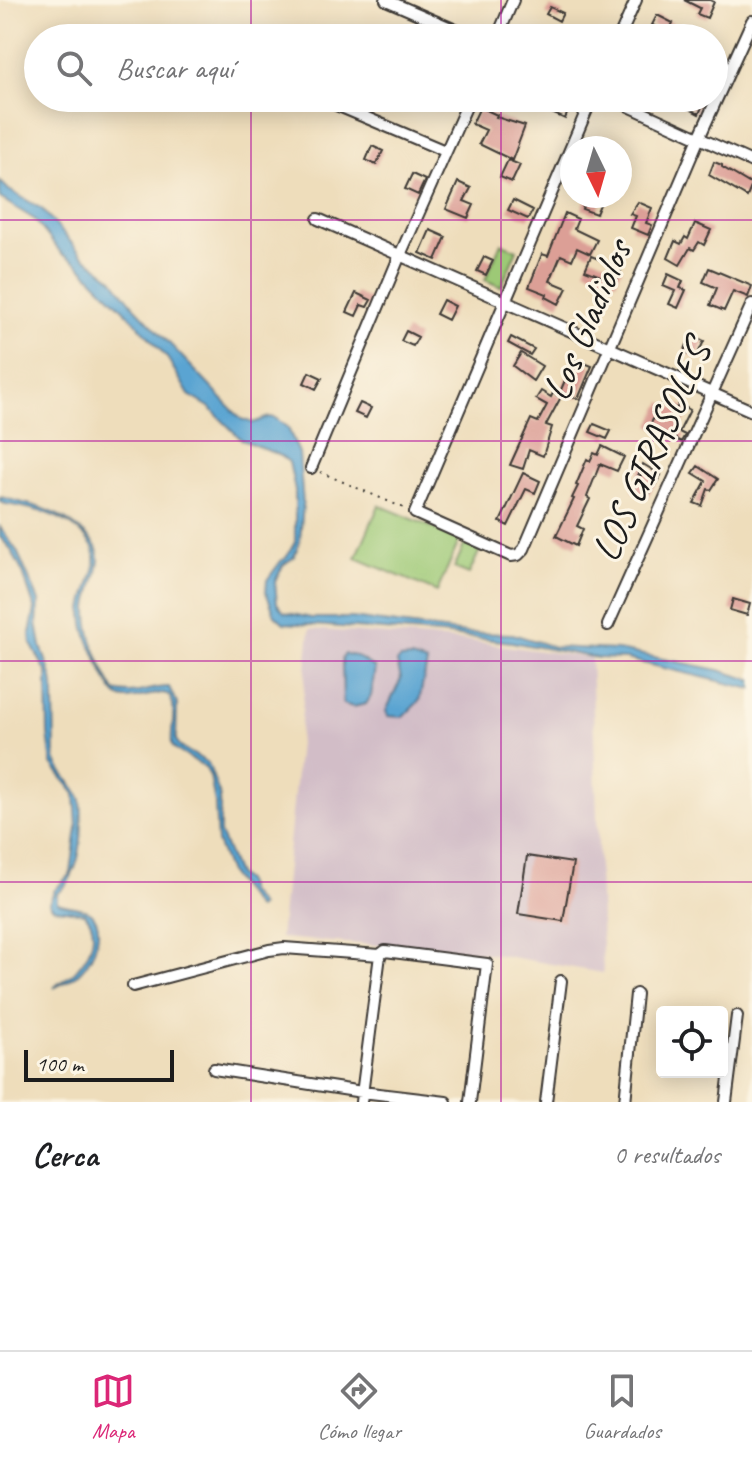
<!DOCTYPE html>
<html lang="es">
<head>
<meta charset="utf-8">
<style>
  body { margin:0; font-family:Caveat,sans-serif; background:#f6f6f6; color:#202124 }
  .controls { position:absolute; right:24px; bottom:24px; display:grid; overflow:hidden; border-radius:8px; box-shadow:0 4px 20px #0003 }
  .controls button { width:72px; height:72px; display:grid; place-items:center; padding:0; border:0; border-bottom:2px solid #e0e0e0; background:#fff; color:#202124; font:40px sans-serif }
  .compass { position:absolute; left:560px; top:136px; width:72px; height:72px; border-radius:50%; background:#fff; box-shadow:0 4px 20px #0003; rotate:175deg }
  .scale { position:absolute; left:24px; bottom:20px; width:150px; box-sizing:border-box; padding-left:8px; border:4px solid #1c1c1c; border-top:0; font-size:22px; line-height:28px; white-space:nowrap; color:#1c1c1c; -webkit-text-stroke:6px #fcf5e5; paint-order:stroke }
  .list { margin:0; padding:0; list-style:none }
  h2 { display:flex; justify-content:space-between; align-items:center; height:104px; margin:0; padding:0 32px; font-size:34px }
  h2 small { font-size:26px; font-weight:400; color:#757577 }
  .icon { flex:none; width:44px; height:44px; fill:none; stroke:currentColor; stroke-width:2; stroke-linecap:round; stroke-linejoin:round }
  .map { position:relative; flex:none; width:752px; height:1102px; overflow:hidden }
  .search { position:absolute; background:#fff; box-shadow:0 4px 20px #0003; left:24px; right:24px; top:24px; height:88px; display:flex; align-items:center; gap:20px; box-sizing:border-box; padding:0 28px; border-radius:44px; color:#757577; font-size:30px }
  .sheet { height:248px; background:#fff }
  nav { display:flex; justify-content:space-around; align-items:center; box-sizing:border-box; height:112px; border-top:2px solid #e0e0e0; background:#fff; font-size:22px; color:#757577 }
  nav a { display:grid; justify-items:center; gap:4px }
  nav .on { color:#db2777 }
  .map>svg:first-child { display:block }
</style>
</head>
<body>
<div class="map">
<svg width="752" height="1102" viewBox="0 0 752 1102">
  <rect width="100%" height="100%" fill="#fcf5e5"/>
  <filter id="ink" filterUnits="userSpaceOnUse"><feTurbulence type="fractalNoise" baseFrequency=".0125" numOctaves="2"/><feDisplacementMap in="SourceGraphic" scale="16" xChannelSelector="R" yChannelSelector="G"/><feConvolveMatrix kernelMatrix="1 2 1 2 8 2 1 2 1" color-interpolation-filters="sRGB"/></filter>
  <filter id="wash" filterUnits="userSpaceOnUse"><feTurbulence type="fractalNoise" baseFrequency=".006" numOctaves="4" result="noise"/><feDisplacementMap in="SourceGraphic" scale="32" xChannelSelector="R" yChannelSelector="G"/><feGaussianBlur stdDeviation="1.8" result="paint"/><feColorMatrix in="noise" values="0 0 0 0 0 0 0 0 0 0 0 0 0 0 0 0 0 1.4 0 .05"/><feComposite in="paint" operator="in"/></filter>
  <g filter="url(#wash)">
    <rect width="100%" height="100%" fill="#edb"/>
    <path fill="#d2bdc7" d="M310,629L471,641L591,658L603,973L494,954L280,938Z"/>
    <path fill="#9dc976" stroke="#5c7249" stroke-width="2" d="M501,243L517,250L501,287L485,280Z
      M379,505L460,539L437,592L356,558Z
      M466,541L481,548L469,574L454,568Z"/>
    <path fill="#5aa4d2" stroke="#3b6077" stroke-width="2" d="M0,181L9,190L42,209L82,255L112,278L134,306L241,419L253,423L269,417L275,418L288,428L299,453L303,504L300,540L294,557L283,565L275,582L277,603L284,612L311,618H352L466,633L513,634L554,647L618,650L719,670L752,680V689L626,659L597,658L512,642L440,634L284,623L275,615L266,592L267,580L281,561L286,558L295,542V490L289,462L281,456L242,440L209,407L189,395L168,359L136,322L76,262L62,254L34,219L0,198Z
      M0,497C38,507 53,507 85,534C93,541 99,548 99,560C98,577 89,592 88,608C87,636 101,667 115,691C138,697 147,687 169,687L177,704L176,740L179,746L208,763L220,796V833L237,875L245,881L248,891L260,906L257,909L229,873L217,842L215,803L210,776L205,767L176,750L172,745C170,727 178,712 169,695L164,693C117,699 121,711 99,664C91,647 83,631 83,612C83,592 103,565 92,546C74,517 37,509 6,504L0,502Z
      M0,527L17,551L39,601L37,623L41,646L52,678L54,694L55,758C60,775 76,784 81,800C83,831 83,874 57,894V902C67,908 83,905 92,914C106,928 93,959 81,971C74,979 63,983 54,988C58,982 71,977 77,969C91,954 101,928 84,913L53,908L49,903L54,891L71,873L77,827L75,794L52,764L48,734L47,673L31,644L30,633L35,609L23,573L10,548L0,537Z
      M345,654L356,656L375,668L371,696L366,704L353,707L343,704L342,658Z
      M411,658L427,663L419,701L403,717L388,716L386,711L401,679L397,662L400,659Z"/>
    <g id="blocks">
      <path fill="#dc9f96" d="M684,0H710L714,2L707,18L697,14L700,8Z
        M550,7L563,13L559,21L546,14Z
        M657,15L673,23L668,33L652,25Z
        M513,98H556L571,104L565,119L534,105L533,108Z
        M693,98L704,102L699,114L688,108Z
        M480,107L497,115L496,117L525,126L512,160L479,144L486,130L472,124Z
        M372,146L383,151L376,165L366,160Z
        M508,160L520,165L512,182L500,177Z
        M714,162L722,165V167L752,185L747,197L709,175Z
        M412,174L425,180L418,195L405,189Z
        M458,182L471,188L464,201L474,205L468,218L446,209Z
        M587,196L601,202L596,214L582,209Z
        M513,200L533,210L528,219L508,210Z
        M638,202L652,208L646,223L652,225L648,235L631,228L636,216L630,214Z
        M565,213L578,219L574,229L597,240L590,254L577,248L572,260L561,255L550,281L567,288L559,304L546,297L547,294L529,287L542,254L548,256Z
        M695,223L711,230L704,245L699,242L694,250L690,248L680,265L668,258L675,241L681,244L685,237L688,239Z
        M430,230L446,237L436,260L420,253Z
        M591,256L622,268L616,282L585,270Z
        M484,257L493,261L486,275L477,271Z
        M709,268L752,286L748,297L733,291L724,311L710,305L717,288L703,282Z
        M668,274L683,281L680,288L686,290L678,308L669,304L675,291L663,286Z
        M356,293L371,300L367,307L361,305L356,316L347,312Z
        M443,300L455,306L448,320L436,314Z
        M406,331L418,337L413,346L401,341Z
        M691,335L704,341L696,358L684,352Z
        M511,337L534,349L530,355L508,343Z
        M521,353L542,366L533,381L513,366Z
        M574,359L592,366L578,399L560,392Z
        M309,372L322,378L316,389L304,383Z
        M541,391L551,397L553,393L561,397L546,425L552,427L543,456L529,450L523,469L510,465L531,419L538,422L547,405L536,399Z
        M662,402L676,409L679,404L690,410L679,432L685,435L681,442L650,425Z
        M360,403L371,408L366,418L355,413Z
        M594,424L611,431L607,439L590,432Z
        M602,446L624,457L617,471L600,464L587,497L590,499L577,526L583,529L576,546L556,536L574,499L572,498L578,486L576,485L587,459L590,461L594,453L598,455Z
        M643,464L661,475L646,499L632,490L641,475L638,474Z
        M698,466L718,479L711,490L708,489L702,506L694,503L706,481L693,473Z
        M523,473L540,481L535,493L526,489L508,526L500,522Z
        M733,599L750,604L747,615L730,610Z
        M527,856L573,863L563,921L518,914Z"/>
    </g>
  </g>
  <g filter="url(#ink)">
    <use href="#blocks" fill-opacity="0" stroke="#3c3934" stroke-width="2"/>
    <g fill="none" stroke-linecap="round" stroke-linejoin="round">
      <defs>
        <path id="street" d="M386,0L474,38
          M497,38L513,0
          M619,38L636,0
          M592,98L415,513L511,556L518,555L524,549L699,138L752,21
          M611,98L752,162
          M334,104L445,151
          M318,219L752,411
          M311,468L400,255L470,98
          M608,625L752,304
          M133,986L269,950L284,948L380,955
          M214,1069L362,1092L446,1102
          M361,1102L380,955L385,951L487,964L470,1102
          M546,1102L561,981
          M625,1102L636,994
          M726,1102L737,1016"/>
      </defs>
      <use href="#street" stroke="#3c3934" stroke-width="14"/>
      <path stroke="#3c3934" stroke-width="2" stroke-dasharray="2 6" stroke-linecap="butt" d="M320,472L406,509"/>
      <use href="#street" stroke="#fff" stroke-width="10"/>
    </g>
  </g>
  <path fill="none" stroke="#b5179e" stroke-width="2" stroke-opacity="0.55" d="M251,0V38M501,0V38M251,98V1102M501,98V1102M0,220H752M0,441H752M0,661H752M0,882H752"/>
  <g text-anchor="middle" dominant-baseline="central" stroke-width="6" stroke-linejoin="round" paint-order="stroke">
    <g font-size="40" fill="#1c1c1c" stroke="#fcf5e5">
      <text transform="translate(587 320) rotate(-67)">Los Gladiolos</text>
      <text transform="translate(651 451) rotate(-66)">LOS GIRASOLES</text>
    </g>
  </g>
</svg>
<div class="controls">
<button><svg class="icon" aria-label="locate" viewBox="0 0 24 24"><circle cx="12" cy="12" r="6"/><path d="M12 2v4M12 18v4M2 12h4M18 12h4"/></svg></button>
</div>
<svg class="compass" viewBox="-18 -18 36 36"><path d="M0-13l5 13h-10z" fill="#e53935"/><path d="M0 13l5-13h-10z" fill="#757577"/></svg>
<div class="scale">100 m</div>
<div class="search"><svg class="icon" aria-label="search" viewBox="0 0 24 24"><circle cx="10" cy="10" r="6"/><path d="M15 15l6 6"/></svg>Buscar aquí</div>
</div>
<section class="sheet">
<h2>Cerca<small>0 resultados</small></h2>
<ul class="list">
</ul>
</section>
<nav>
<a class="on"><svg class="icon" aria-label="map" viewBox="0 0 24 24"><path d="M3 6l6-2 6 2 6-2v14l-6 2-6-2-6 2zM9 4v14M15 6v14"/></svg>Mapa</a>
<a><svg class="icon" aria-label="directions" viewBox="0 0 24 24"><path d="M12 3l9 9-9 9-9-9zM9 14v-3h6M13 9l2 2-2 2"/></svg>Cómo llegar</a>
<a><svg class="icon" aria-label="saved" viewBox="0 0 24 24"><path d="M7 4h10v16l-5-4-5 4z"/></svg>Guardados</a>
</nav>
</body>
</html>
